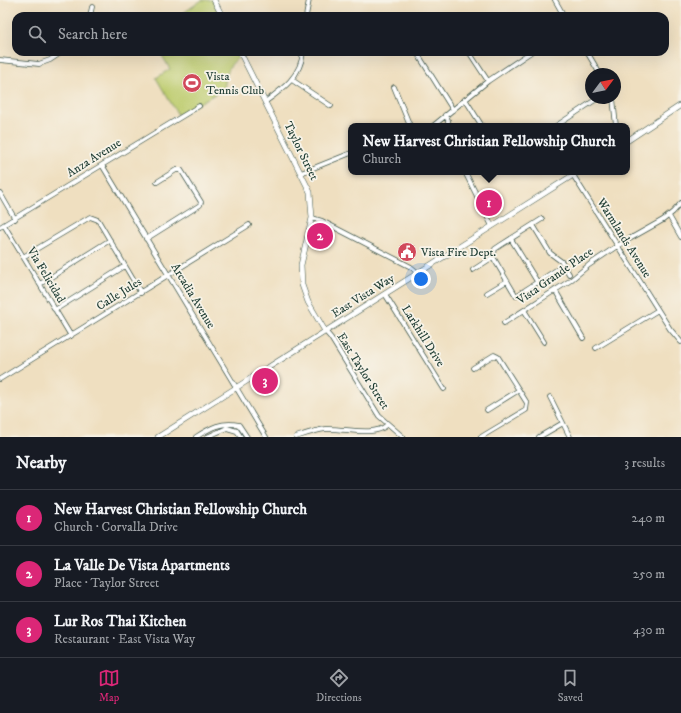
<!DOCTYPE html>
<html lang="en">
<head>
<meta charset="utf-8">
<style>
  body { margin:0; font-family:"IM FELL DW Pica",serif; background:#20242c; color:#f1f3f6 }
  .compass { position:absolute; left:585px; top:68px; width:36px; height:36px; border-radius:50%; background:#171b24; box-shadow:0 4px 16px #0002; rotate:58deg }
  .you { position:absolute; left:421px; top:279px; width:14px; height:14px; margin:-10px; border:3px solid #fff; border-radius:50%; background:#1a73e8; box-shadow:0 0 0 6px #1a73e833 }
  .badge { display:grid; place-items:center; width:26px; height:26px; border-radius:50%; background:#db2777; color:#fff; font-size:13px; font-weight:700 }
  .pin { position:absolute; translate:-50% -50%; border:2px solid #fff; box-shadow:0 1px 4px #0006 }
  .popup { position:absolute; left:348px; top:123px; width:282px; height:52px; box-sizing:border-box; display:grid; place-content:center; border-radius:8px; background:#171b24; filter:drop-shadow(0 1px 3px #0005); font-size:13px; white-space:nowrap; color:#9ea1a6 }
  .popup b { font-size:15px; color:#f1f3f6 }
  .popup::after { content:''; position:absolute; left:50%; top:100%; margin-left:-8px; border:8px solid transparent; border-top-color:#171b24 }
  .list { margin:0; padding:0; list-style:none }
  h2 { display:flex; justify-content:space-between; align-items:center; height:52px; margin:0; padding:0 16px; font-size:17px }
  h2 small { font-size:13px; font-weight:400; color:#9ea1a6 }
  .list li { display:grid; grid-template-columns:26px 1fr auto; gap:12px; align-items:center; box-sizing:border-box; height:56px; padding:0 16px; border-top:1px solid #363941 }
  .list b { display:block; font-size:15px; white-space:nowrap }
  .list p { margin:0; font-size:13px; white-space:nowrap; color:#9ea1a6 }
  .list em { font-size:13px; font-style:normal; color:#9ea1a6 }
  .icon { flex:none; width:22px; height:22px; fill:none; stroke:currentColor; stroke-width:2; stroke-linecap:round; stroke-linejoin:round }
  .map { position:relative; flex:none; width:681px; height:437px; overflow:hidden }
  .search { position:absolute; background:#171b24; box-shadow:0 4px 16px #0002; left:12px; right:12px; top:12px; height:44px; display:flex; align-items:center; gap:10px; box-sizing:border-box; padding:0 14px; border-radius:12px; color:#9ea1a6; font-size:15px }
  .sheet { height:220px; background:#171b24 }
  nav { display:flex; justify-content:space-around; align-items:center; box-sizing:border-box; height:56px; border-top:1px solid #363941; background:#171b24; font-size:11px; color:#9ea1a6 }
  nav a { display:grid; justify-items:center; gap:2px }
  nav .on { color:#db2777 }
  .map>svg:first-child { display:block }
</style>
</head>
<body>
<div class="map">
<svg width="681" height="437" viewBox="0 0 681 437">
  <rect width="100%" height="100%" fill="#f7f3e8"/>
  <filter id="ink" filterUnits="userSpaceOnUse"><feTurbulence type="fractalNoise" baseFrequency=".025" numOctaves="2"/><feDisplacementMap in="SourceGraphic" scale="8" xChannelSelector="R" yChannelSelector="G"/><feConvolveMatrix kernelMatrix="1 2 1 2 8 2 1 2 1" color-interpolation-filters="sRGB"/></filter>
  <filter id="wash" filterUnits="userSpaceOnUse"><feTurbulence type="fractalNoise" baseFrequency=".012" numOctaves="4" result="noise"/><feDisplacementMap in="SourceGraphic" scale="16" xChannelSelector="R" yChannelSelector="G"/><feGaussianBlur stdDeviation="0.9" result="paint"/><feColorMatrix in="noise" values="0 0 0 0 0 0 0 0 0 0 0 0 0 0 0 0 0 1.4 0 .05"/><feComposite in="paint" operator="in"/></filter>
  <g filter="url(#wash)">
    <rect width="100%" height="100%" fill="#efdfc0"/>
    <path fill="#bdcc6e" stroke="#6e8451" d="M202,0H214L222,16H179Z
      M160,52H240L242,56C227,64 227,73 224,89L178,115L156,78L170,69Z"/>
  </g>
  <g filter="url(#ink)">
    <g fill="none" stroke-linecap="round" stroke-linejoin="round">
      <defs>
        <path id="minor" d="M555,0L564,16
          M90,16L92,7
          M306,16L309,0
          M469,52L488,81
          M587,52L600,74
          M419,56L453,110
          M0,60L39,64L50,60L62,52
          M292,80L331,106
          M394,87L410,126
          M613,98L616,126
          M465,99L482,126
          M265,102C283,89 301,76 303,52
          M445,115L448,120V126
          M433,126L488,81L531,52
          M556,126L598,98
          M102,165L266,437
          M465,172L492,226
          M301,173L351,153
          M573,175L670,329L681,342
          M0,193L15,219
          M669,216L681,237
          M312,218L322,221L411,267L418,273
          M4,225L71,336
          M533,225L550,253L562,262L569,274
          M0,227L199,106
          M146,239L200,205L201,202L181,170H176L157,182
          M511,239L538,283
          M23,257L90,217L98,220L141,293
          M493,257L516,296L564,265
          M493,257L495,249L501,245L542,219
          M473,270L493,257
          M40,284L110,240
          M555,290L583,338
          M487,293L507,281
          M385,294L444,389
          M55,310L125,266
          M524,310L544,342
          M504,323L571,280L589,265L617,246L663,220L673,212L681,203
          M325,331L331,338L379,416L403,437
          M596,348L658,310
          M473,368L494,355L498,357L527,403L526,410L481,437
          M0,379L249,225
          M550,397L570,437
          M487,410L519,390
          M196,437C210,428 222,421 239,425L247,437
          M207,437L227,428L237,431L241,437
          M296,437C305,434 316,430 326,429C345,428 374,437 387,425
          M539,437L563,423"/>
        <path id="major" d="M214,0L222,16
          M240,52L310,192L312,218L301,265L302,285L308,302L325,331
          M627,141L681,105
          M158,437L578,172"/>
      </defs>
      <use href="#minor" stroke="#3e5549" stroke-width="5.5"/>
      <use href="#major" stroke="#3e5549" stroke-width="6"/>
      <use href="#minor" stroke="#fff" stroke-width="4"/>
      <use href="#major" stroke="#fff" stroke-width="5"/>
    </g>
  </g>
  <defs>
    <symbol id="stadium-disc" viewBox="-11 -11 22 22"><circle r="9.5" fill="#d1495b" stroke="#f7f3e8"/><path d="M0-5a6.5 5 0 1 0 0 10a6.5 5 0 1 0 0-10ZM-3.5-1.8h7v3.6h-7Z" fill="#fff"/></symbol>
    <symbol id="civic-disc" viewBox="-11 -11 22 22"><circle r="9.5" fill="#d1495b" stroke="#f7f3e8"/><path d="M-.6-6.5H3V-4.5H.6V-3L4-1V1h2V6H-6V1h2V-1L-.6-3ZM-1.2 2.5V6h2.4V2.5Z" fill="#fff"/></symbol>
  </defs>
  <g fill-rule="evenodd">
    <use href="#stadium-disc" x="181" y="72" width="22" height="22"/>
    <use href="#civic-disc" x="396" y="241" width="22" height="22"/>
  </g>
  <g text-anchor="middle" dominant-baseline="central" stroke-width="3.5" stroke-linejoin="round" paint-order="stroke">
    <g font-size="12" fill="#1f3d34" stroke="#f7f3e8" text-anchor="start">
      <text x="206" y="76">Vista<tspan x="206" dy="14">Tennis Club</tspan></text>
      <text x="421" y="252">Vista Fire Dept.</text>
    </g>
    <g font-size="12" fill="#1f3d34" stroke="#f7f3e8">
      <text transform="translate(301 151) rotate(64)">Taylor Street</text>
      <text transform="translate(94 158) rotate(-32)">Anza Avenue</text>
      <text transform="translate(624 238) rotate(58)">Warmlands Avenue</text>
      <text transform="translate(46 275) rotate(59)">Via Felicidad</text>
      <text transform="translate(555 276) rotate(-35)">Vista Grande Place</text>
      <text transform="translate(119 294) rotate(-32)">Calle Jules</text>
      <text transform="translate(193 296) rotate(59)">Arcadia Avenue</text>
      <text transform="translate(363 296) rotate(-32)">East Vista Way</text>
      <text transform="translate(423 336) rotate(58)">Larkhill Drive</text>
      <text transform="translate(363 371) rotate(58)">East Taylor Street</text>
    </g>
  </g>
</svg>
<svg class="compass" viewBox="-18 -18 36 36"><path d="M0-13l5 13h-10z" fill="#e53935"/><path d="M0 13l5-13h-10z" fill="#9ea1a6"/></svg>
<div class="you"></div>
<div class="pin badge" style="left:489px;top:203px">1</div>
<div class="popup"><b>New Harvest Christian Fellowship Church</b>Church</div>
<div class="pin badge" style="left:320px;top:236px">2</div>
<div class="pin badge" style="left:265px;top:381px">3</div>
<div class="search"><svg class="icon" aria-label="search" viewBox="0 0 24 24"><circle cx="10" cy="10" r="6"/><path d="M15 15l6 6"/></svg>Search here</div>
</div>
<section class="sheet">
<h2>Nearby<small>3 results</small></h2>
<ul class="list">
<li><span class="badge">1</span><div><b>New Harvest Christian Fellowship Church</b><p>Church · Corvalla Drive</p></div><em>240 m</em></li>
<li><span class="badge">2</span><div><b>La Valle De Vista Apartments</b><p>Place · Taylor Street</p></div><em>250 m</em></li>
<li><span class="badge">3</span><div><b>Lur Ros Thai Kitchen</b><p>Restaurant · East Vista Way</p></div><em>430 m</em></li>
</ul>
</section>
<nav>
<a class="on"><svg class="icon" aria-label="map" viewBox="0 0 24 24"><path d="M3 6l6-2 6 2 6-2v14l-6 2-6-2-6 2zM9 4v14M15 6v14"/></svg>Map</a>
<a><svg class="icon" aria-label="directions" viewBox="0 0 24 24"><path d="M12 3l9 9-9 9-9-9zM9 14v-3h6M13 9l2 2-2 2"/></svg>Directions</a>
<a><svg class="icon" aria-label="saved" viewBox="0 0 24 24"><path d="M7 4h10v16l-5-4-5 4z"/></svg>Saved</a>
</nav>
</body>
</html>
